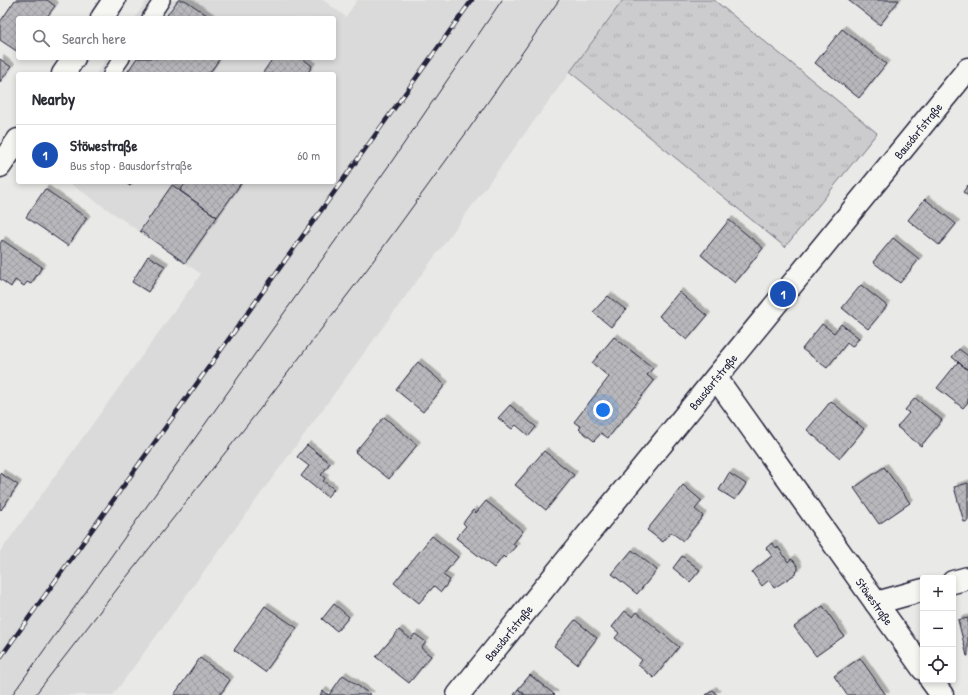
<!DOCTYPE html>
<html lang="en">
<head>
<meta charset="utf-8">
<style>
  body { margin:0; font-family:"Patrick Hand",sans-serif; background:#f2f2f3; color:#2b2b33 }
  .controls { position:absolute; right:12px; bottom:12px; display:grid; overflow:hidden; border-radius:4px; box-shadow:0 2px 6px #0003 }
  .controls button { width:36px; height:36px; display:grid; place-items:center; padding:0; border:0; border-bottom:1px solid #e1e1e2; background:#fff; color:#2b2b33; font:20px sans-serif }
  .you { position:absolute; left:603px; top:410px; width:14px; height:14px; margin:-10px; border:3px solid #fff; border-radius:50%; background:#1a73e8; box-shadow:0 0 0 6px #1a73e833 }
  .badge { display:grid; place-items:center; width:26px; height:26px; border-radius:50%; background:#c8321e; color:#fff; font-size:13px; font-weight:700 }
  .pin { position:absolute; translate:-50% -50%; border:2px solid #fff; box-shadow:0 1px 4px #0006 }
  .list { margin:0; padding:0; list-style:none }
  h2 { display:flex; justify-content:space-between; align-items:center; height:52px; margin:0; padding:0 16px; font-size:17px }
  h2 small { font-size:13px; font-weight:400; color:#7c7c81 }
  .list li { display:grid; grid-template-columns:26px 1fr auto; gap:12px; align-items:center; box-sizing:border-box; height:60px; padding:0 16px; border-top:1px solid #e1e1e2 }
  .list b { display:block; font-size:15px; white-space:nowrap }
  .list p { margin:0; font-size:13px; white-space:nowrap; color:#7c7c81 }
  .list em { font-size:13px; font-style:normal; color:#7c7c81 }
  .icon { flex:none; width:22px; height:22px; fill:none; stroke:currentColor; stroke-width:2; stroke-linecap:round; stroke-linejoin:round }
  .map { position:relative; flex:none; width:968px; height:695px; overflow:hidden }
  .search { position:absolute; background:#fff; box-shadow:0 2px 6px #0003; left:16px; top:16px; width:320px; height:44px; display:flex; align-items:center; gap:10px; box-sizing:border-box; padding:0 14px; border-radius:4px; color:#7c7c81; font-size:15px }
  .panel { position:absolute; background:#fff; box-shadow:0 2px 6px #0003; left:16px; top:72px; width:320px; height:112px; border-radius:4px }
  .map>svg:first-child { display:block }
</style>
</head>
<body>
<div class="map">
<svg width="968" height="695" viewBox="0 0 968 695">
  <defs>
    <pattern id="park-tufts" width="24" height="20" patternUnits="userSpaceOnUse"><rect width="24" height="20" fill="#ccccce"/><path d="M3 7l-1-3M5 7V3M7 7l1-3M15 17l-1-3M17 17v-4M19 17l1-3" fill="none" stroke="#afafb2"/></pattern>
    <pattern id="building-cross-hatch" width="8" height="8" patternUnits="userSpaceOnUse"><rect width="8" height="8" fill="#b8b8bc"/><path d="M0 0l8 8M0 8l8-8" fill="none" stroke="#9e9ea2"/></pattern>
    <filter id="shadow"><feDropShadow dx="3.5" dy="-3.5" stdDeviation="0" flood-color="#0004"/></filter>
  </defs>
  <rect width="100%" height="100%" fill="#e9e9e7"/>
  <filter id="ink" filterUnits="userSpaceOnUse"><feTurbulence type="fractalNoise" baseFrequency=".025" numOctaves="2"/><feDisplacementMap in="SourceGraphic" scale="8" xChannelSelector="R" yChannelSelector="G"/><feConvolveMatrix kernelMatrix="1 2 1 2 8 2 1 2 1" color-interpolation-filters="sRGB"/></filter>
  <g filter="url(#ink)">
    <path fill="#dadada" d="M147,0H323L346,17L357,0H623L113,695H0V552L201,274L68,182H334V74H96L107,58H334V18H135Z"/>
    <path fill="url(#park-tufts)" stroke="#777784" d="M623,0H714L877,133L785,247L570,72Z"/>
    <path fill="url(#building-cross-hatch)" stroke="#22223b" filter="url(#shadow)" d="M15,0H47L55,6L46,18H18V52L0,40V22Z
      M178,0H185L211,18H165Z
      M848,0H899L880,25Z
      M842,29L886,64L859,98L815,63Z
      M137,58H220L209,74H126Z
      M273,58H302L312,66L307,74H262Z
      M0,59L11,67L0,82Z
      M125,182H133L130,186Z
      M186,182H242L217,217L180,191Z
      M172,185L217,217L185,263L140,231Z
      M968,185V196L963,192Z
      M45,189L87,218L68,246L26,217Z
      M925,199L956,224L939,245L908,220Z
      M729,220L763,248L735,283L701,255Z
      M893,238L919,259L900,283L873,262Z
      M2,240L42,267L31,284L27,282L24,286L15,280L11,287L0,279V244Z
      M148,256L165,266L148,292L132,282Z
      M861,285L887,306L868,329L842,308Z
      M679,292L707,316L687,340L659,316Z
      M608,296L626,310L611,327L593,312Z
      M822,324L834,333L841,324L859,338L852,347L847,343L827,368L802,349Z
      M614,337L653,368L647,375L654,381L608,438L601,433L594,441L579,429L581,427L574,422L609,377L592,363Z
      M959,349L968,356V370L952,357Z
      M418,362L445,385L423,412L396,390Z
      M958,362L968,370V402L963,408L937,388Z
      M915,398L942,420L921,446L897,427L909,413L905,410Z
      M831,401L864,429L840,458L807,430Z
      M510,405L536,427L529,436L516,425L512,429L498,418Z
      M384,417L417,445L389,479L355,452Z
      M307,445L330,463L321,475L325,478L323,481L334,489L327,497L301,476L309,466L297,457Z
      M544,451L574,475L546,510L515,485Z
      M884,467L910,503L879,524L854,488Z
      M0,473L18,485L1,510L0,509Z
      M729,473L746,484L735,500L719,490Z
      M968,483V521L964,522L954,487Z
      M683,485L702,501L695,509L703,516L683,541L671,532L663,542L647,530Z
      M486,501L523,531L513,544L516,546L505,558L503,556L494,568L456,538L466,526L463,523L473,510L476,513Z
      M432,536L458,557L443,575L450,580L441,592L434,586L419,603L394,583Z
      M772,543L777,549L778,547L788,562L791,559L794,561L798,567V570L796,572L797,573L774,588L769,580L762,586L752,572L772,556L766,548Z
      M632,550L657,570L637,594L612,574Z
      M682,556L700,570L690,582L673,568Z
      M334,604L349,617L337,631L322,619Z
      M265,606L297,628L265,672L234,650Z
      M823,606L844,636L816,656L794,627Z
      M625,611L633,617L637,612L679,647L654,678L638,665L642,660L615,638L619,633L612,627Z
      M968,618V656H967L958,620Z
      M575,620L597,638L577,664L554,646Z
      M399,630L411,639L415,634L426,642L421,648L431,656L409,683L376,657Z
      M200,658L230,680L220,695H174Z
      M860,658L886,695H847L834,676Z
      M343,675L371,695H320L323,691L329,695Z
      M530,675L555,695H525L518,689Z
      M518,689L525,695H514Z
      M713,690L717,695H706Z"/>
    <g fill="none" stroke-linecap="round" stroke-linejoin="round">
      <defs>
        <path id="lane" d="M150,18L162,0
          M111,74L122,58"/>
        <g id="street">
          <path id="s1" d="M716,378L923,669"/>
          <path d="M953,582L968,578"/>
          <path d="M876,603L923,590"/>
          <path d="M931,680L942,695"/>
        </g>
        <g id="secondary">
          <path d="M102,18L114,0"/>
          <path d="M63,74L74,58"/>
          <path d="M0,166L18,140"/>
          <path id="s2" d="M458,695L575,550L968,69"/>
        </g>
      </defs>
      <use href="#lane" stroke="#22223b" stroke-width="18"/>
      <use href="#street" stroke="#22223b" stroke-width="25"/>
      <use href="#secondary" stroke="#22223b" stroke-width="25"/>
      <use href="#lane" stroke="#f6f6f2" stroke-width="15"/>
      <use href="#street" stroke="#f6f6f2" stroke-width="22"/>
      <use href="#secondary" stroke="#f6f6f2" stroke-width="22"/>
      <path stroke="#22223b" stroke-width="1" d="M12,695L100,572L392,161L502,0
        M35,695L121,584L267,400L368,268L469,129L559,0"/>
      <defs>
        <path id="rail" d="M0,658L472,0"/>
      </defs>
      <use href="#rail" stroke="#22223b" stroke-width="4.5"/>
      <use href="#rail" stroke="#f6f6f2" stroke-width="3" stroke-dasharray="9" stroke-linecap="butt"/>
    </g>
  </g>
  <g text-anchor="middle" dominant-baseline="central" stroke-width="3" stroke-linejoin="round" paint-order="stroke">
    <g font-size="12" fill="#22223b" stroke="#f6f6f2">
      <text stroke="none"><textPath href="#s2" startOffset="728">Bausdorfstraße</textPath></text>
      <text stroke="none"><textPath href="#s2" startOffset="404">Bausdorfstraße</textPath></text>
      <text stroke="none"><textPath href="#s1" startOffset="274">Stöwestraße</textPath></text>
      <text stroke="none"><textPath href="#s2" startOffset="80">Bausdorfstraße</textPath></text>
    </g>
  </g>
</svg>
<div class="controls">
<button>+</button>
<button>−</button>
<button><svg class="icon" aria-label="locate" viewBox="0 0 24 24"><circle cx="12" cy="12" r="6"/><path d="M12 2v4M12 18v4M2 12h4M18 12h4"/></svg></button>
</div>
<div class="you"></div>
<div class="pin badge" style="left:783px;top:294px;background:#1a4fb4">1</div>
<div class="search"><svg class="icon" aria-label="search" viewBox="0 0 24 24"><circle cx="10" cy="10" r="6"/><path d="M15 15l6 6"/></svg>Search here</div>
<section class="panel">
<h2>Nearby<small></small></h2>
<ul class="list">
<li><span class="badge" style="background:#1a4fb4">1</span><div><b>Stöwestraße</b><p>Bus stop · Bausdorfstraße</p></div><em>60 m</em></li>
</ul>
</section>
</div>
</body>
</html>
